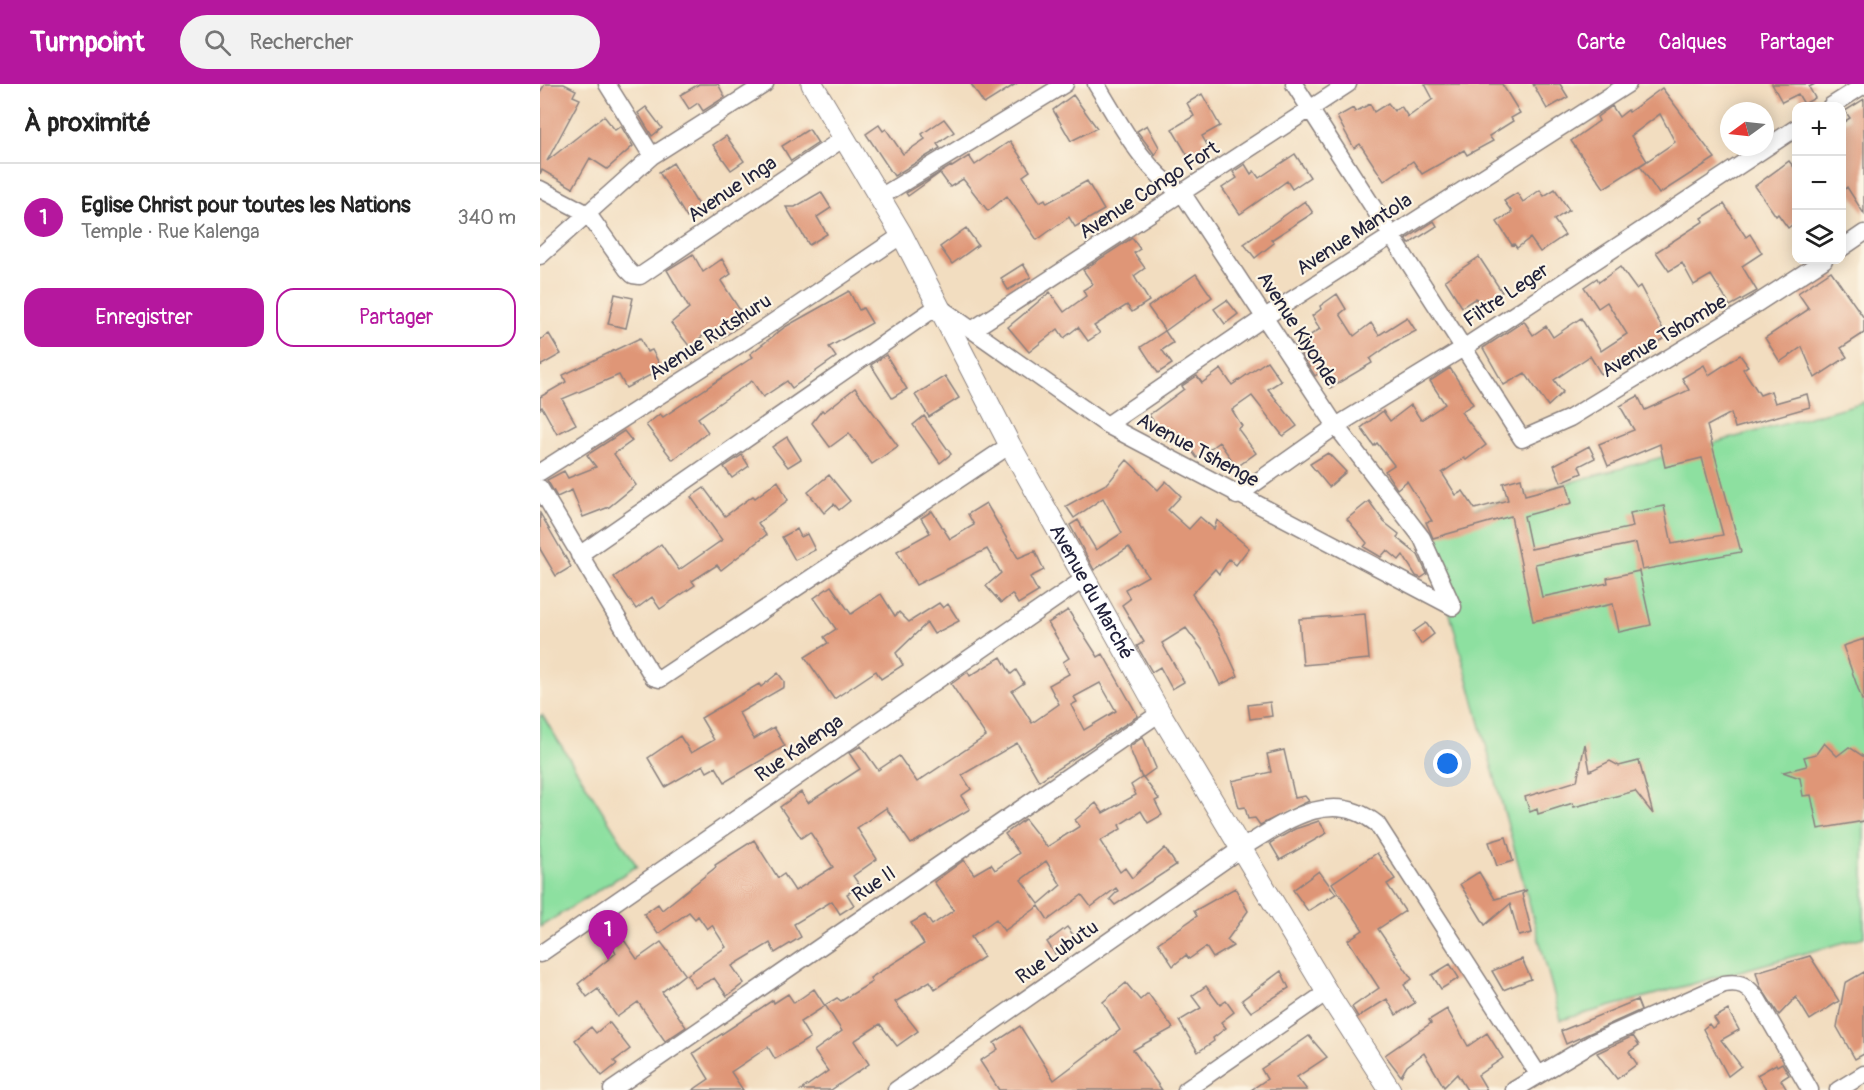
<!DOCTYPE html>
<html lang="fr">
<head>
<meta charset="utf-8">
<style>
  body { margin:0; font-family:Pangolin,sans-serif; background:#f2f2f2; color:#222 }
  .controls { position:absolute; right:18px; top:18px; display:grid; overflow:hidden; border-radius:12px; box-shadow:0 3px 15px #0003 }
  .controls button { width:54px; height:54px; display:grid; place-items:center; padding:0; border:0; border-bottom:2px solid #e0e0e0; background:#fff; color:#222; font:30px sans-serif }
  .compass { position:absolute; left:1180px; top:18px; width:54px; height:54px; border-radius:50%; background:#fff; box-shadow:0 3px 15px #0003; rotate:255deg }
  .you { position:absolute; left:908px; top:680px; width:21px; height:21px; margin:-15px; border:4px solid #fff; border-radius:50%; background:#1a73e8; box-shadow:0 0 0 9px #1a73e833 }
  .badge { display:grid; place-items:center; width:39px; height:39px; border-radius:50%; background:#b5179e; color:#fff; font-size:20px; font-weight:700 }
  .pin { position:absolute; translate:-50% -50px; filter:drop-shadow(0 2px 3px #0008) }
  .pin::after { content:''; position:absolute; top:32px; width:21px; height:18px; background:inherit; clip-path:polygon(0 0,100% 0,50% 100%) }
  .list { margin:0; padding:0; list-style:none }
  h2 { display:flex; justify-content:space-between; align-items:center; height:78px; margin:0; padding:0 24px; font-size:26px }
  h2 small { font-size:20px; font-weight:400; color:#767676 }
  .list li { display:grid; grid-template-columns:39px 1fr auto; gap:18px; align-items:center; box-sizing:border-box; height:108px; padding:0 24px; border-top:2px solid #e0e0e0 }
  .list b { display:block; font-size:22px; white-space:nowrap }
  .list p { margin:0; font-size:20px; white-space:nowrap; color:#767676 }
  .list em { font-size:20px; font-style:normal; color:#767676 }
  .actions { display:flex; gap:12px; padding:18px 24px }
  .actions a { flex:1; padding:14px 0; border:2px solid #b5179e; border-radius:18px; text-align:center; font-size:21px; color:#b5179e }
  .actions .main { background:#b5179e; color:#fff }
  .icon { flex:none; width:33px; height:33px; fill:none; stroke:currentColor; stroke-width:2; stroke-linecap:round; stroke-linejoin:round }
  .map { position:relative; flex:none; width:1324px; height:1006px; overflow:hidden }
  header { display:flex; align-items:center; gap:36px; box-sizing:border-box; height:84px; padding:0 30px; background:#b5179e; color:#fff }
  header strong { font-size:28px }
  nav { display:flex; gap:33px; margin-inline-start:auto; font-size:21px }
  .search { width:420px; height:54px; background:#f2f2f2; display:flex; align-items:center; gap:15px; box-sizing:border-box; padding:0 21px; border-radius:33px; color:#767676; font-size:22px }
  main { display:flex }
  aside { flex:1; background:#fff }
  .map>svg:first-child { display:block }
</style>
</head>
<body>
<header>
<strong>Turnpoint</strong>
<div class="search"><svg class="icon" aria-label="search" viewBox="0 0 24 24"><circle cx="10" cy="10" r="6"/><path d="M15 15l6 6"/></svg>Rechercher</div>
<nav><a>Carte</a><a>Calques</a><a>Partager</a></nav>
</header>
<main>
<aside>
<h2>À proximité<small></small></h2>
<ul class="list">
<li><span class="badge">1</span><div><b>Eglise Christ pour toutes les Nations</b><p>Temple · Rue Kalenga</p></div><em>340 m</em></li>
</ul>
<div class="actions"><a class="main">Enregistrer</a><a>Partager</a></div>
</aside>
<div class="map">
<svg width="1324" height="1006" viewBox="0 0 1324 1006">
  <rect width="100%" height="100%" fill="#fcf5e5"/>
  <filter id="ink" filterUnits="userSpaceOnUse"><feTurbulence type="fractalNoise" baseFrequency=".0167" numOctaves="2"/><feDisplacementMap in="SourceGraphic" scale="12" xChannelSelector="R" yChannelSelector="G"/><feConvolveMatrix kernelMatrix="1 2 1 2 8 2 1 2 1" color-interpolation-filters="sRGB"/></filter>
  <filter id="wash" filterUnits="userSpaceOnUse"><feTurbulence type="fractalNoise" baseFrequency=".008" numOctaves="4" result="noise"/><feDisplacementMap in="SourceGraphic" scale="24" xChannelSelector="R" yChannelSelector="G"/><feGaussianBlur stdDeviation="1.35" result="paint"/><feColorMatrix in="noise" values="0 0 0 0 0 0 0 0 0 0 0 0 0 0 0 0 0 1.4 0 .05"/><feComposite in="paint" operator="in"/></filter>
  <g filter="url(#wash)">
    <rect width="100%" height="100%" fill="#f2ddc0"/>
    <path fill="#8de0a0" stroke="#58816e" stroke-width="1.5" d="M1324,318V853L1021,936L885,438Z
      M2,631L97,782L0,843V632Z"/>
    <g id="blocks">
      <path fill="#df9677" fill-rule="evenodd" d="M5,0H24L36,6L33,12L40,15L7,77L64,32L75,46L81,42L93,62L67,85L50,74L33,104L2,86L0,90V8Z
        M159,0H178L185,13L163,27L158,19L149,25L140,11Z
        M431,0H476L444,20Z
        M885,0H962L980,29L971,34L973,37L949,52L953,57L927,71L924,66L882,90L873,77L844,97L820,60L814,64L797,33L813,24L815,28L830,20L834,28L848,19L854,27L861,22L868,33L893,15Z
        M993,0H1020L1028,13L1007,25Z
        M1232,0H1275L1269,3L1275,14L1264,20L1258,10L1242,18Z
        M1122,4L1175,74L1119,110L1100,82L1135,58L1120,30L1091,52L1107,77L1064,104L1031,57L1059,37L1057,33L1072,22L1079,33L1088,26L1089,28Z
        M662,10L680,42L662,52L670,66L651,77L632,45L654,32L647,19Z
        M533,11L557,44L531,57L513,26Z
        M1324,15V130L1307,103L1302,107V39L1310,34L1305,27Z
        M106,23L122,44L112,52L98,29Z
        M404,35L414,48L397,60L400,64L354,92L326,50L339,41L343,47L346,45L363,70L385,55L382,50Z
        M607,41L619,63L615,71L597,47Z
        M269,45L278,59L251,77L242,62Z
        M186,52L204,77L191,86L173,61Z
        M470,57L490,87L483,92L500,118L505,115L507,119L547,97L564,126L535,143L529,133L497,156L467,112L448,127L423,95L410,103L400,89L368,112L366,109L411,82L412,83L429,72L435,81Z
        M755,70L770,93L752,105L747,97L700,130L682,104L697,94L693,88L705,80L711,90L714,87L719,94Z
        M1249,77L1257,87V137L1248,144L1238,130L1236,132L1215,102Z
        M133,79L161,126L147,134L119,88Z
        M1015,105L1029,126L1014,136L1025,151L1000,168L990,154L977,164L974,160L972,161L957,138L972,128L964,117L977,109L983,118L1000,106L1004,112Z
        M281,108L291,124L277,133L287,150L269,161L246,123H255Z
        M765,117L773,129L731,156L734,159L715,174L704,160Z
        M1184,120L1206,153L1210,150L1222,169L1202,182L1217,207L1190,222L1171,191L1154,201L1142,179L1129,187L1116,168L1164,137L1162,134Z
        M894,137L897,142L869,160L866,155Z
        M426,144L438,161L412,180L400,163Z
        M592,154L600,165L594,169L605,184L594,192L609,217L592,228L587,221L554,242L560,249L548,257L538,243L524,254L518,245L489,268L468,243L510,208L524,228L546,212L543,206L553,200L543,186Z
        M153,170L163,188L182,175L191,190L181,197L207,237L173,260L166,249L150,263L131,239L149,224L127,186Z
        M939,173L962,208L941,221L936,214L922,223L905,196Z
        M483,180L491,193L468,206L461,194Z
        M1080,183L1096,205L1100,202L1127,253L1061,290L1050,272L1014,296L1023,308L1008,322L985,289L964,301L943,264L984,237L993,251L1006,242L1013,253L1041,234L1061,267L1087,250L1067,218L1058,224L1044,203L1057,194L1059,198Z
        M1291,187L1324,234V249L1301,264L1307,273L1275,294L1262,263L1240,278L1225,254L1269,225L1258,209Z
        M656,190L672,213L625,247L608,223Z
        M309,207L319,226L323,224L332,239L289,263L296,273L252,304L247,297L223,313L212,297L191,311L158,334L168,348L133,376L106,341L120,330L123,333L213,273L210,270L245,243Z
        M75,210L93,214L86,244L68,240Z
        M797,210L806,225L800,230L814,252L831,239L839,251L867,233L876,247L854,258L830,275L832,279L790,304L780,288L775,292L755,261L780,245L772,232L781,225L780,222Z
        M687,216L698,230L685,240L674,225Z
        M625,247L633,259L622,266L632,280L618,289L601,263Z
        M9,250L21,270L0,282V256Z
        M100,254L107,268L112,266L122,285L86,304L79,291L22,315L36,340L17,350L2,323L0,325V313L26,298L23,291Z
        M346,271L367,305L352,314L331,281Z
        M1200,271L1208,282L1203,285L1220,311L1231,307L1235,319L1267,310L1270,323L1195,344L1191,329L1167,342L1201,468L1102,486L1096,459L995,480L1002,513L1068,499L1067,494L1099,487L1111,541L1079,548L1073,520L993,537L971,432L893,454L886,438L892,437L867,397L857,405L845,387L854,381L837,359L834,362L821,344L843,327L850,337L871,321L881,336L905,320L890,297L910,284L933,320L921,328L946,361L926,376L924,374L902,389L916,411L923,407L935,425L968,416L963,399L981,394L985,411L1027,400L1032,419L984,432L991,465L1093,443L1090,429L1124,422L1132,460L1183,451L1162,374L1125,383L1120,360L1068,382L1059,360L1094,346L1080,322L1098,312L1105,326L1149,306L1142,294L1164,281L1169,291Z
        M727,277L741,297L728,305L757,342L743,352L712,312L692,326L702,342L698,345L716,369L697,383L679,358L657,374L639,349L627,357L609,331L644,305L642,302L657,292L662,299L681,285L692,301Z
        M405,292L419,314L389,333L375,311Z
        M315,304L358,362L332,380L309,349L290,363L272,339L282,326L284,328Z
        M384,332L411,370L400,379L373,341Z
        M84,347L92,357L74,370L96,401L69,423L43,433L32,406L17,413L7,396L24,387L28,394L56,383L47,371Z
        M247,353L261,375L248,383L232,363Z
        M1049,362L1055,374L1039,382L1042,389L1021,398L1014,381Z
        M788,369L806,388L789,403L770,380Z
        M202,371L209,382L192,394L184,383Z
        M587,376L618,406L626,397L641,412L628,426L649,445L660,433L674,445L677,436L709,464L696,481L689,475L679,490L675,485L652,510L679,550L698,592L680,601L664,568L646,544L622,559L644,598L632,605L620,583L612,588L597,562L604,558L582,521L590,515L585,505L608,492L589,463L554,486L530,441L538,436L556,466L582,449L563,414L534,434L526,422L568,399Z
        M289,391L310,417L299,426L294,420L284,429L268,408Z
        M238,397L248,416L218,439L226,451L181,486L177,481L152,497L155,501L120,525L112,513L96,525L74,493L121,460L139,486L182,456L151,413L164,404L185,432L213,412L215,414Z
        M829,417L844,438L859,450L857,454L878,471L887,490L881,494L876,492L863,471L859,476L847,466L841,473L824,463L827,459L807,435Z
        M446,419L478,474L495,467L504,486L490,493L498,508L478,520L472,510L461,519L446,502L461,489L447,465L376,501L357,467L390,449L381,434L392,427L410,455L434,441L428,430Z
        M0,429L31,483L16,492L0,465Z
        M257,445L261,453L267,450L275,466L255,476L242,453Z
        M291,502L311,530L341,510L355,532L359,528L369,538L399,519L403,524L408,520L419,537L394,550L387,539L356,569L363,581L341,595L336,587L294,615L265,573L288,559L284,553L296,545L274,514Z
        M528,526L558,573L563,570L598,632L499,697L477,659L422,691L431,705L421,712L430,725L371,760L346,724L317,744L337,775L313,792L320,802L307,810L314,821L300,830L292,817L254,840L261,853L235,869L230,859L192,882L204,899L187,912L174,894L155,904L147,891L186,863L172,841L167,845L158,832L155,835L149,828L118,850L104,830L118,820L122,826L176,783L175,781L214,756L238,794L244,790L255,807L293,783L270,748L261,754L240,723L261,708L268,719L320,685L309,669L321,662L338,686L359,672L377,698L446,652L411,600L428,588L430,592L461,573L471,590L476,586L484,599L472,607L492,639L519,620L509,601L529,590L523,578L529,574L508,539ZM560,599L576,627L544,646L531,621L537,618L534,613Z
        M825,530L829,575L763,581L759,535Z
        M886,539L894,550L881,560L873,548Z
        M1324,555V616H1322L1303,562Z
        M238,589L244,597V603L199,629L214,655L234,643L245,662L185,698L176,683L167,688L163,681L125,703L108,674L140,652L151,669L174,656L161,634L219,600L221,603Z
        M730,618L732,632L710,635L708,621Z
        M603,653L616,684L602,694L589,663Z
        M1284,659L1297,672L1309,663L1324,673V737L1278,745L1271,711L1263,712L1260,694L1243,688L1267,682L1264,673L1276,670Z
        M1045,660L1050,687L1070,677L1079,682L1099,677L1113,730L1095,707L1034,723L1033,719L998,730L997,725L990,728L985,713L1037,697Z
        M744,666L755,714L765,712L769,717L720,741L715,734L708,735L705,723L699,724L692,697L731,688L727,670Z
        M603,693L619,715L615,717L622,731L608,739L601,727L579,741L581,745L560,757L580,788L585,784L592,794L625,764L636,781L575,821L570,815L578,807L576,804L551,823L542,811L508,836L499,822L464,847L456,835L431,853L444,873L395,905L390,897L355,918L378,947L357,962L340,940L314,957L329,980L291,1006H261L288,987L274,967L302,947L285,921L297,914L301,917L332,898L330,894L384,860L371,839L385,831L392,841L414,826L394,798L424,776L434,790L451,780L455,786L479,769L465,750L485,735L507,763L540,742L535,736L556,719L563,729L596,711L591,701ZM506,777L521,801L499,820L481,796Z
        M779,737L787,749L740,776L730,759L755,745Z
        M966,753L973,777L957,782L949,758Z
        M837,769L855,795L847,800L865,827L838,845L872,895L864,901L875,919L856,931L847,915L818,933L812,923L839,904L808,856L823,846L792,799Z
        M779,787L796,810L768,827L753,806Z
        M939,788L955,815L987,806L982,810L992,849L979,852L970,820L945,841L920,800Z
        M695,804L708,827L687,856L693,862L673,874L666,863L649,875L646,871L633,882L618,859L657,832L654,827Z
        M527,843L536,854L515,870L507,858Z
        M84,856L97,875L121,858L145,890L122,908L146,943L125,957L98,918L77,933L58,905L47,913L38,900L76,869L73,863Z
        M1270,872L1299,917L1270,936L1256,913L1239,931L1220,902L1216,888Z
        M982,875L991,895L963,906L952,887Z
        M910,880L919,894L901,905L892,891Z
        M741,887L749,904L711,928L702,916Z
        M1324,888V970L1315,975L1297,943L1305,899Z
        M586,899L600,916L608,909L633,944L593,966L622,1006H459L440,977L458,965L454,959L480,942L514,996L580,946L563,918Z
        M666,902L680,921L686,917L694,928L681,938L686,944L673,954L674,957L658,968L639,937L661,924L652,912Z
        M274,905L285,922L260,938L270,954L235,975L228,963L191,988L203,1006H153L169,995L153,969L233,916L234,919L248,910L254,919Z
        M1097,916L1101,926L1026,960L1021,947Z
        M907,925L928,962L947,949L963,974L938,991L947,1006H927L917,990L904,1003L884,969L867,982L861,992L845,971L891,939L889,936Z
        M1188,926L1199,946L1181,956L1201,982L1188,992L1163,945L1169,940L1172,944L1178,940L1174,934Z
        M69,938L90,965L74,977L77,980L62,992L35,956L51,943L56,949Z
        M769,952L787,973L757,993L767,1006H711L727,995L721,985Z
        M1093,952L1099,961L1089,968L1097,980L1077,995L1057,969Z
        M1242,979L1249,991L1241,996L1247,1006H1227L1217,991L1236,980L1237,982Z"/>
    </g>
  </g>
  <g filter="url(#ink)">
    <use href="#blocks" fill-opacity="0" stroke="#8a807e" stroke-width="1.5"/>
    <g fill="none" stroke-linecap="round" stroke-linejoin="round">
      <defs>
        <path id="minor" d="M67,0L112,72
          M556,0C581,40 602,85 643,110L796,342L882,454L913,523
          M754,0L982,355L1030,334L1210,224L1284,176
          M1291,22L1324,1
          M0,105L48,130L87,185L93,191L100,192L304,54
          M340,113L525,0
          M1302,164L1324,149
          M0,172L112,72L225,0
          M432,246L808,0
          M567,341L725,233L1088,0
          M0,388L220,247L362,151
          M0,404L113,593L120,595L470,361
          M697,412L796,342L925,263L1256,44
          M39,471L398,222L567,341L913,523
          M0,870L544,495
          M72,1006L620,629
          M356,1006L702,764C744,738 791,703 837,740L998,990
          M646,1006L787,908
          M974,1006L1054,958L1184,900C1201,897 1208,902 1218,916L1270,1006
          M1298,1006L1324,990"/>
        <g id="tertiary">
          <path id="s1" d="M272,0L362,151L470,361L620,629L787,908L850,1006"/>
        </g>
      </defs>
      <use href="#minor" stroke="#8a807e" stroke-width="19"/>
      <use href="#tertiary" stroke="#8a807e" stroke-width="23"/>
      <use href="#minor" stroke="#fff" stroke-width="16"/>
      <use href="#tertiary" stroke="#fff" stroke-width="21"/>
    </g>
  </g>
  <g text-anchor="middle" dominant-baseline="central" stroke-width="4.5" stroke-linejoin="round" paint-order="stroke">
    <g font-size="20" fill="#22223b" stroke="#fcf5e5">
      <text transform="translate(192 105) rotate(-34)">Avenue Inga</text>
      <text transform="translate(609 106) rotate(-33)">Avenue Congo Fort</text>
      <text transform="translate(814 150) rotate(-33)">Avenue Mantola</text>
      <text transform="translate(966 211) rotate(-34)">Filtre Leger</text>
      <text transform="translate(758 245) rotate(57)">Avenue Kiyonde</text>
      <text transform="translate(1124 252) rotate(-31)">Avenue Tshombe</text>
      <text transform="translate(170 253) rotate(-33)">Avenue Rutshuru</text>
      <text transform="translate(658 366) rotate(28)">Avenue Tshenge</text>
      <text stroke="none"><textPath href="#s1" startOffset="580">Avenue du Marché</textPath></text>
      <text transform="translate(259 664) rotate(-35)">Rue Kalenga</text>
      <text transform="translate(334 800) rotate(-34)">Rue II</text>
      <text transform="translate(517 868) rotate(-35)">Rue Lubutu</text>
    </g>
  </g>
</svg>
<div class="controls">
<button>+</button>
<button>−</button>
<button><svg class="icon" aria-label="layers" viewBox="0 0 24 24"><path d="M12 4l9 5-9 5-9-5zM3 14l9 5 9-5"/></svg></button>
</div>
<svg class="compass" viewBox="-18 -18 36 36"><path d="M0-13l5 13h-10z" fill="#e53935"/><path d="M0 13l5-13h-10z" fill="#767676"/></svg>
<div class="you"></div>
<div class="pin badge" style="left:68px;top:876px">1</div>
</div>
</main>
</body>
</html>
